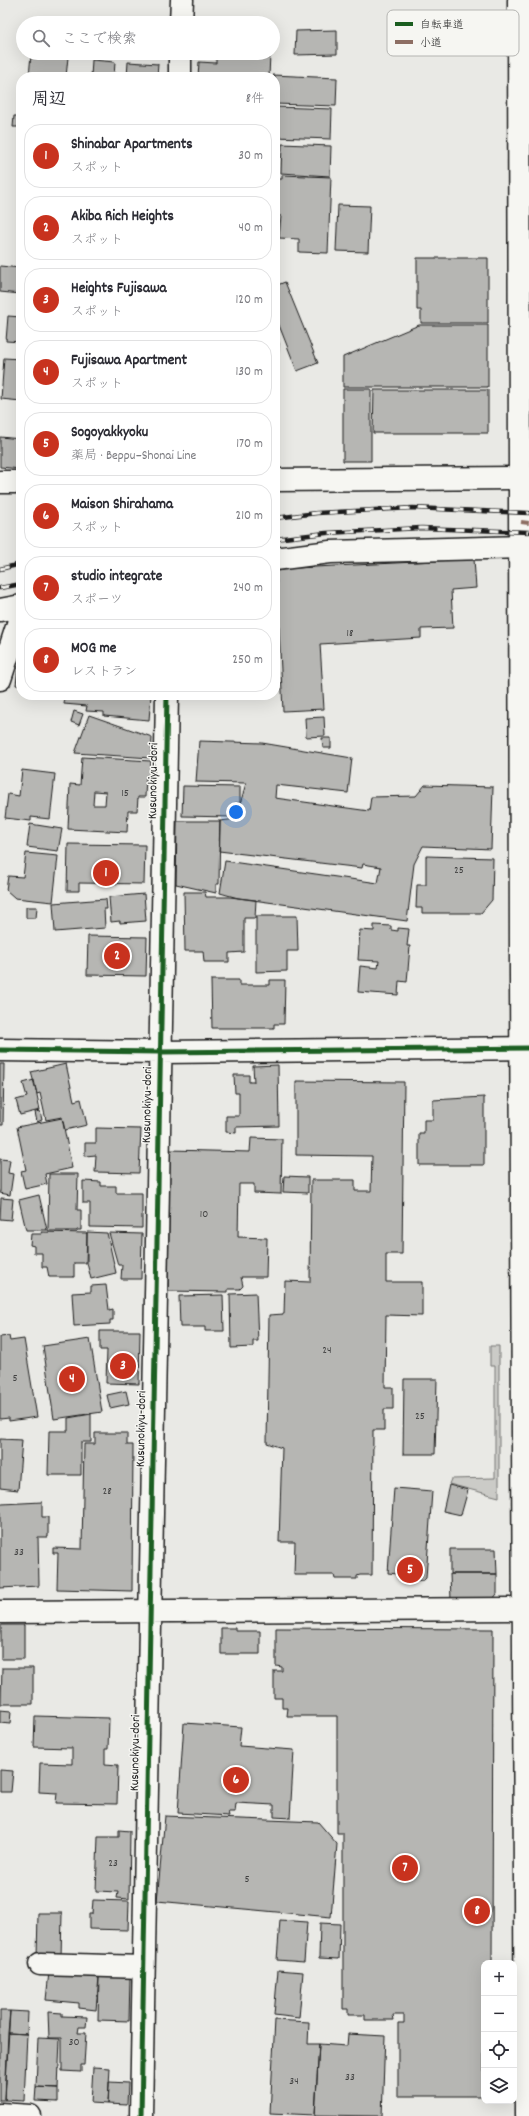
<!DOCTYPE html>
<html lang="ja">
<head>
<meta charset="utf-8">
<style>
  body { margin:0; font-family:Dekko,"Klee One",sans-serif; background:#f2f2f3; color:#2b2b33 }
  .controls { position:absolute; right:12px; bottom:12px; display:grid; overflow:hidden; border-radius:8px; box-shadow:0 4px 16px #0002 }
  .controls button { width:36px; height:36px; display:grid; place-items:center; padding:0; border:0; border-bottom:1px solid #e1e1e2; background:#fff; color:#2b2b33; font:20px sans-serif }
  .you { position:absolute; left:236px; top:812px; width:14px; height:14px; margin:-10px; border:3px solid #fff; border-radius:50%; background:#1a73e8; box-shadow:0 0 0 6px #1a73e833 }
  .badge { display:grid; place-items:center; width:26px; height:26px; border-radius:50%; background:#c8321e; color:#fff; font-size:13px; font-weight:700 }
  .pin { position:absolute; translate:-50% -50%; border:2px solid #fff; box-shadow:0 1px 4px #0006 }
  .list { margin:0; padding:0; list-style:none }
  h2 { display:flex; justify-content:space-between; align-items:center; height:52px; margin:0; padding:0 16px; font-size:17px }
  h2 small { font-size:13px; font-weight:400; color:#7c7c81 }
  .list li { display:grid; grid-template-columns:26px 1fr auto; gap:12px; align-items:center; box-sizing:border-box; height:64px; margin:0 8px 8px; padding:0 8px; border:1px solid #e1e1e2; border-radius:16px }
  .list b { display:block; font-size:15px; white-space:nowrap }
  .list p { margin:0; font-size:13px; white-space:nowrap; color:#7c7c81 }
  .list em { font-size:13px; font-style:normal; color:#7c7c81 }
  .icon { flex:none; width:22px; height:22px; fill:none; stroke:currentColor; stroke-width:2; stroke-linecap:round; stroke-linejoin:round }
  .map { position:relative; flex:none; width:529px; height:2116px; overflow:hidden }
  .search { position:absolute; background:#fff; box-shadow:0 4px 16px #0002; left:16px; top:16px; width:264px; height:44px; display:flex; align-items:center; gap:10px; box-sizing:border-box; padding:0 14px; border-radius:22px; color:#7c7c81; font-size:15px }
  .panel { position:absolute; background:#fff; box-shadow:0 4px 16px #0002; left:16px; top:72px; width:264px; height:628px; border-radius:16px }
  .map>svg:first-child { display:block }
</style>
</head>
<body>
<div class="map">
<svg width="529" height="2116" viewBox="0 0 529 2116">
  <rect width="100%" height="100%" fill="#e9e9e5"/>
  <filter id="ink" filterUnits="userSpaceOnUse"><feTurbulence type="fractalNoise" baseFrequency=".025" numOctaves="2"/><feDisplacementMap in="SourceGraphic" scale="8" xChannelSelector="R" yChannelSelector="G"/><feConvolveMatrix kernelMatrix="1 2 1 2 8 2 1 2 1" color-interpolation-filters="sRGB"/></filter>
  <g filter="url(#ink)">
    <path fill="#cbcbc7" stroke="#747472" d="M490,1346H499V1497L449,1484L451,1479L495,1478V1366H490Z"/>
    <path fill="#b6b6b3" stroke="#1c1c1c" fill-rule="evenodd" d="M337,30V54L295,55L296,31Z
      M129,53H161L160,57L129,55Z
      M216,53H270L269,77H198L199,62L216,63Z
      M31,54L68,57L66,77H29Z
      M92,60L115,62L114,77H91Z
      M128,62L158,64L157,77H127Z
      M273,75L337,78L336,106L275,104V77Z
      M275,107L332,109L331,139L275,137Z
      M14,116H21V127H13Z
      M282,144L331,146L330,176L281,173Z
      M282,175L331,177L328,253L299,252V239L279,238L281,216L275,215V179H282Z
      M338,205L370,206L368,252L336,251Z
      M417,258H488V323H421V310H417Z
      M0,266L21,268V294L0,292Z
      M285,282L318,363L297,371L275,315V286Z
      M8,316L21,317V342L6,341Z
      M419,325H488V387H343V357Z
      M275,336L279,343L277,386H275Z
      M4,358L21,359V401L1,399Z
      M343,389H371V461H343Z
      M374,390H488V433H373Z
      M275,419L277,462H275Z
      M0,437L21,439V469L0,467Z
      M474,559L476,588L451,590L453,628L421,629V638L320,644L324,709L283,711L276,569Z
      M21,664V686L16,685L18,666L21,667Z
      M65,695H151L149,720L104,716V712L86,711L87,706L64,704Z
      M74,711L83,714L79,725L71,722Z
      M89,715L152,737L151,758L75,753Z
      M324,717L325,736L306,737L305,718Z
      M322,738H331V748H323Z
      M199,741L262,743L352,758L348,793L276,785L275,798L369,811L371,797L416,796L425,785L493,787L491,849L423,846L414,864L407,921L238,898L220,893L225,861L378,883L381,867L363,864L362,868L219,851L220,821L236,819L246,783L196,782Z
      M82,757L151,761L150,776H146L145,797H138L137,811H128L127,832L68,829L70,784L80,785ZM94,791L106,792L105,805H93Z
      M22,770L55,774L50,819L31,817V821L5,818L8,794L19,796Z
      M183,786L240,787V803H235V813H231V817L182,816Z
      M177,821H220L219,884H216V893L176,884Z
      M30,824L62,829L58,851L27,847Z
      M68,844L145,845L144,884L79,883V891H67Z
      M26,853L58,856L53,902L15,898L6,890L8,876L23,877Z
      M426,856L493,858L492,900L481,913H422V908H416L417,885H426Z
      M184,892H205L206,897H230L256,900L255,918H244V952L229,953V962H204L203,951H185Z
      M144,894L146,921L120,923V921L111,922L109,897Z
      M106,899L107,909H104L105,928L55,932L53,903Z
      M26,907H37L36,918H26Z
      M256,916H297L298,951H287V971L256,972Z
      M374,925L391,926V930L398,931V928L409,929L407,946H410L407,982L399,981L398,995L358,992L360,966L378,968L379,961L358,960L360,930L374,931Z
      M88,936L147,937L146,976L87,975Z
      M211,980H239V985H270V980H285L284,1024H274V1028H212Z
      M0,1064H4L3,1125H0Z
      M66,1064L74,1101L81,1099L87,1125L65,1130L62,1117L46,1120L40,1093L37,1094L31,1072Z
      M278,1065L279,1126L236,1127V1133L226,1132V1116H239V1093H235L234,1075H249V1082H254L253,1066Z
      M34,1080L40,1110L20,1115L16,1100L27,1097L23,1083Z
      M296,1081L404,1082L402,1254H386V1282H422V1316L386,1315L385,1387H393V1409H384V1430H373L372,1575H360L357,1576V1579H335L334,1575H294L295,1542H279L282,1448L267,1443L269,1315L284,1314L285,1281L310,1282L311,1180H355V1191H371L372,1156L296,1155Z
      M484,1097V1165H419V1133H424V1120H433V1100Z
      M40,1111L42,1120L37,1122L35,1112Z
      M62,1118L72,1168L45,1174L47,1184L25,1189L21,1171L26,1170L17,1127Z
      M96,1128L141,1129L139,1173L95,1172L96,1155L85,1156V1143H96Z
      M251,1138L282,1139L281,1194L254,1193V1184H239L238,1237L267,1238L266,1277H241L243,1286L240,1289H228V1292L168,1291L170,1150L250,1152Z
      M0,1159L10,1160L8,1173L13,1174L10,1195L0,1193Z
      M49,1174H78L77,1210H81V1230H77V1231H48Z
      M284,1176L308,1177V1193L283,1192Z
      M83,1181L101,1182V1186H116V1193H142V1228L90,1227V1203H83Z
      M39,1195L47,1230H26L19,1200Z
      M1,1198L13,1199L11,1220L0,1219Z
      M41,1232L87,1233L86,1263H74V1277H49L47,1267H42V1253H34V1246L30,1245L31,1234H42Z
      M87,1232L107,1233L116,1273L91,1279L87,1263Z
      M109,1233L142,1234L141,1279H121L122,1265H118Z
      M106,1285L109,1310L113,1309V1320H110V1324L74,1326L72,1293L91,1292V1286Z
      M256,1293L258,1341H253V1347L231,1348L230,1294Z
      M223,1295L224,1331H205V1327H180L179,1296Z
      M100,1331H140L139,1384L106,1383L107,1350H100Z
      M9,1336L10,1341L24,1339L37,1417L9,1421V1418L0,1419V1337Z
      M90,1339L102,1412L54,1419L43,1346Z
      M404,1379H437L435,1454H403Z
      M126,1391L129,1404L110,1408L107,1395Z
      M91,1414V1442H81V1475H48L49,1431H68V1418Z
      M95,1433H127V1445H133L132,1591L57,1589L58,1553H53V1548L82,1549L84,1444H95Z
      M0,1439L22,1440L18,1490L0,1488Z
      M449,1485L468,1490L461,1515L443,1511Z
      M394,1488L432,1491L426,1578L423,1581L410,1580L407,1575L388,1573Z
      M42,1502V1517H48V1537H38L39,1586L0,1588V1505L2,1504Z
      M450,1549H496L497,1574H450Z
      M450,1574H497V1594L492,1600H451Z
      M1,1625H24V1659H1Z
      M221,1628H235V1631H260V1654H221Z
      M276,1628L493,1629L492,1963H484V2096H398V2023H404V2015H393L394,2020H365V2015H348V2009H343V1833H337V1716H287L288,1708H282V1698H274V1671H282V1667L276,1666Z
      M2,1668H33V1704H1Z
      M0,1710L11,1711L10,1724L0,1723Z
      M35,1716L109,1718L108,1749H105V1764L118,1765L117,1804L56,1803L57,1793L39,1792L40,1763L72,1764V1748L34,1747Z
      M184,1723L241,1727L239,1746L294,1750L290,1818L274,1817V1805L236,1803L235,1812H228L229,1816L178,1813Z
      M0,1770L13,1771L11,1792H0Z
      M165,1816L318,1822L337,1844L331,1917L157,1901Z
      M119,1830L130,1831L129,1899L117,1898L118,1892L96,1891L98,1837H119Z
      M93,1900L129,1901L128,1930L89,1929V1914H92Z
      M38,1913H62L61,1958L37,1957Z
      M280,1920L307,1922L304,1962L277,1960Z
      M320,1923L340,1924L339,1959L319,1958Z
      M278,1970L303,1972L299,2018L274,2015Z
      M49,1972L99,1977L96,2010L79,2008V2003L46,2000Z
      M99,1976H130L129,2021L98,2020Z
      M0,2011H10L5,2100H0Z
      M10,2011L28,2012L27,2034L8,2033Z
      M48,2012L62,2013V2016L87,2017L86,2027H79L78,2033H86L84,2065H81V2072L62,2071V2038H49Z
      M275,2020L309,2022L308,2044H319L315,2115L270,2113Z
      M8,2033L27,2034L24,2101L5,2100Z
      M348,2034L385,2036L382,2116L315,2115L319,2044L347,2046Z
      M38,2038L60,2039L58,2088L36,2087Z
      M93,2067L110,2068L108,2104L91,2103Z
      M109,2082L128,2083L127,2105L108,2104Z
      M36,2087L58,2088V2102L35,2101Z"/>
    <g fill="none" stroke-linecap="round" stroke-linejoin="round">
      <defs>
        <path id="minor" d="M181,23L182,0
          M180,77V53
          M275,480L529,478
          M0,482H21
          M275,559L330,552L521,547
          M0,610L21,606
          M0,679L18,624L21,606
          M0,1050L160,1052L529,1048
          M0,1612L529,1609
          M40,1964L143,1967
          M0,2114L30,2116
          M141,2116L167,695"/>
        <path id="major" d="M519,0L521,976L526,2116"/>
      </defs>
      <use href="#minor" stroke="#1c1c1c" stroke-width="25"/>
      <use href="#major" stroke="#1c1c1c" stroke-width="25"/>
      <use href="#minor" stroke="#f6f6f2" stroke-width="22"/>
      <use href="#major" stroke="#f6f6f2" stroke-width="22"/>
      <defs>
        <path id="rail" d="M275,518L317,513L413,508L529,513
          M275,539L326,533L421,528L529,532
          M0,569L21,564
          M0,588L21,584"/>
      </defs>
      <use href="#rail" stroke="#1c1c1c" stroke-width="4.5"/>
      <use href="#rail" stroke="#f6f6f2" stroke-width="3" stroke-dasharray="9" stroke-linecap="butt"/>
      <path stroke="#8d6e63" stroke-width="4" stroke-dasharray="8 4" stroke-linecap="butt" d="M521,522L529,523"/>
      <defs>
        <path id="cycleway" d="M0,1050L160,1052L529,1048
          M141,2116L167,695"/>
      </defs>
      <use href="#cycleway" stroke="#f6f6f2" stroke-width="8"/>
      <use href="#cycleway" stroke="#1b5e20" stroke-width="5"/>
    </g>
  </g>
  <g text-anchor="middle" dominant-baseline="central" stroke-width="3" stroke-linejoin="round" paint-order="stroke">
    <g font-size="11" fill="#424242">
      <text x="350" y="634">18</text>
      <text x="125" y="794">15</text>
      <text x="459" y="871">25</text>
      <text x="204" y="1215">10</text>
      <text x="327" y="1351">24</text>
      <text x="15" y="1379">5</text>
      <text x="420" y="1417">25</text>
      <text x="107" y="1492">28</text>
      <text x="19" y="1553">33</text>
      <text x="113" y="1864">23</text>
      <text x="247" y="1880">5</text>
      <text x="74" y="2043">30</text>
      <text x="350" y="2078">33</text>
      <text x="294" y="2082">34</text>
    </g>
    <g font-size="13" fill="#1c1c1c" stroke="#f6f6f2">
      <text transform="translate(154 781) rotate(-89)">Kusunokiyu-dori</text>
      <text transform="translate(148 1105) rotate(-89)">Kusunokiyu-dori</text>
      <text transform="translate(142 1429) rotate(-89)">Kusunokiyu-dori</text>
      <text transform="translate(136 1753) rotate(-89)">Kusunokiyu-dori</text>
    </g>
  </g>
  <rect x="387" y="10" width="132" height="46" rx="6" fill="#f6f6f2" stroke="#b5b5b2" stroke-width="1"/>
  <rect x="395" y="22" width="18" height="4" fill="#1b5e20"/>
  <rect x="395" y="40" width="18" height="4" fill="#8d6e63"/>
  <g font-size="11" fill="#1c1c1c">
    <text x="420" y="28">自転車道</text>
    <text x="420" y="46">小道</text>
  </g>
</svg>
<div class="controls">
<button>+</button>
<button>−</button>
<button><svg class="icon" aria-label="locate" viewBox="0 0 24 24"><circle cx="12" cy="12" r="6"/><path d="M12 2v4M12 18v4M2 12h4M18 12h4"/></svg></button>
<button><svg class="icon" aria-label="layers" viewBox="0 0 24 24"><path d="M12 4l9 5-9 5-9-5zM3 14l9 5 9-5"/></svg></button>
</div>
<div class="you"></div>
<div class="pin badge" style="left:106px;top:873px">1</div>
<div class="pin badge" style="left:117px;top:956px">2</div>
<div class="pin badge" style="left:123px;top:1366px">3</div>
<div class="pin badge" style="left:72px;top:1379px">4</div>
<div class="pin badge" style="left:410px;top:1570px">5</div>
<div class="pin badge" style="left:236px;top:1780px">6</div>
<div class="pin badge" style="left:405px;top:1868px">7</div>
<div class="pin badge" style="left:477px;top:1911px">8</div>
<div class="search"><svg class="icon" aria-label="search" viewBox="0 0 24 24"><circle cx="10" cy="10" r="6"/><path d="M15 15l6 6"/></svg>ここで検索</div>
<section class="panel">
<h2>周辺<small>8件</small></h2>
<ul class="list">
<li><span class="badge">1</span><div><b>Shinabar Apartments</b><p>スポット</p></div><em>30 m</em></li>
<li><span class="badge">2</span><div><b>Akiba Rich Heights</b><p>スポット</p></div><em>40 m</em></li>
<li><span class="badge">3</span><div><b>Heights Fujisawa</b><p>スポット</p></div><em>120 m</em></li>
<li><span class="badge">4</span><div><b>Fujisawa Apartment</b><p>スポット</p></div><em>130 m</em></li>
<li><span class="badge">5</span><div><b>Sogoyakkyoku</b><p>薬局 · Beppu–Shonai Line</p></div><em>170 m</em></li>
<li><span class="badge">6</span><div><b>Maison Shirahama</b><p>スポット</p></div><em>210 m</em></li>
<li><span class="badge">7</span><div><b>studio integrate</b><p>スポーツ</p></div><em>240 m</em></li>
<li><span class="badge">8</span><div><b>MOG me</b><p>レストラン</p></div><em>250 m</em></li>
</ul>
</section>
</div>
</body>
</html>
